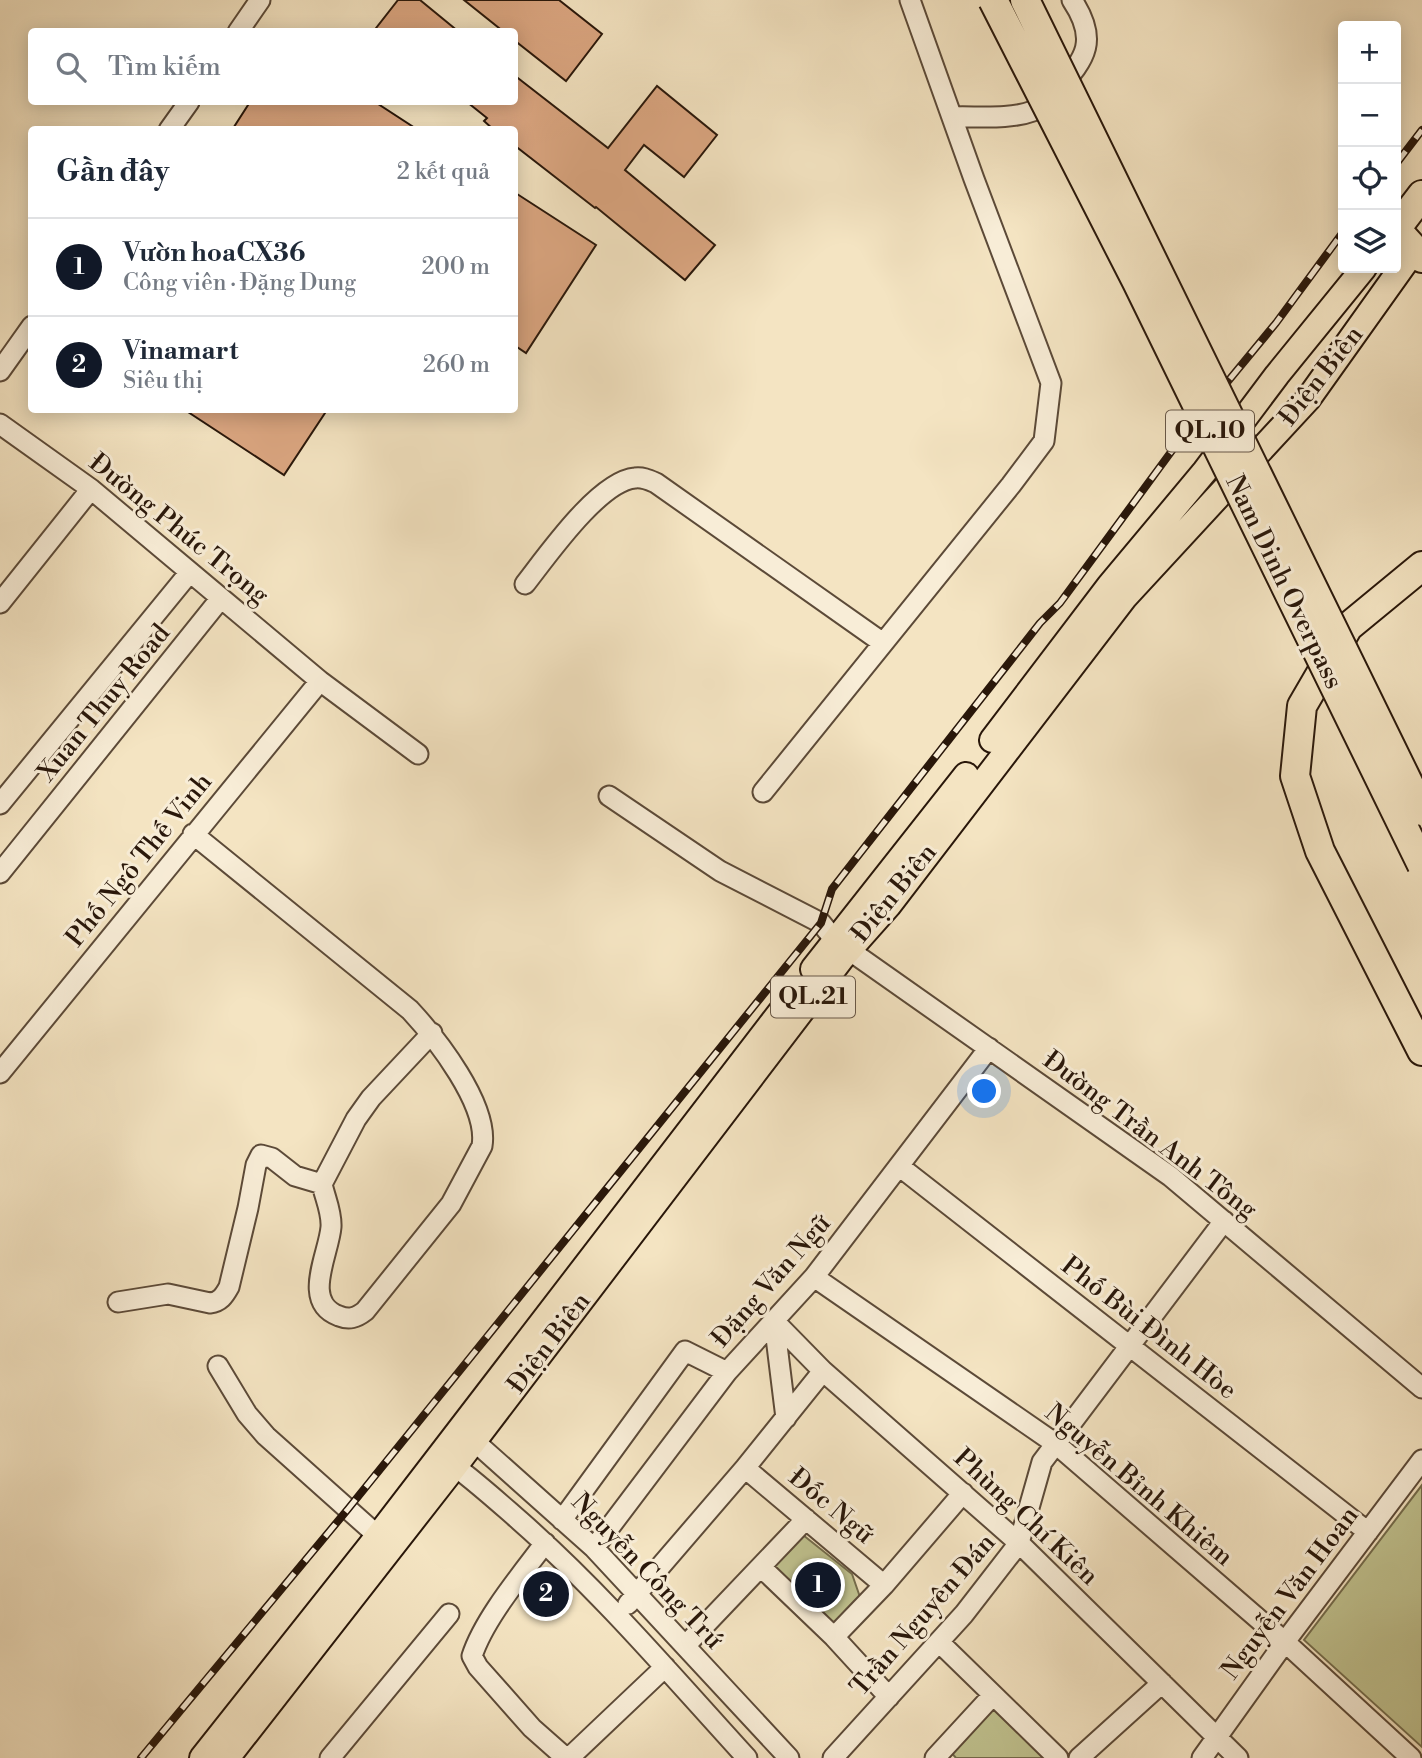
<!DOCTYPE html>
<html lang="vi">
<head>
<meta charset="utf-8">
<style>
  body { margin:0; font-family:"Libre Bodoni",serif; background:#f6f6f7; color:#1f2937 }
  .controls { position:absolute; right:21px; top:21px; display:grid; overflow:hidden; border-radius:7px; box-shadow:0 4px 18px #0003 }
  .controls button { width:63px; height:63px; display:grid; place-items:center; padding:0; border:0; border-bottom:2px solid #e0e1e3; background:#fff; color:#1f2937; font:35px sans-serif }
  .you { position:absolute; left:985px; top:1092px; width:24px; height:24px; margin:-18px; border:5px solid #fff; border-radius:50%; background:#1a73e8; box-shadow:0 0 0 10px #1a73e833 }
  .badge { display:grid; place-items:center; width:46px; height:46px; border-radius:50%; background:#111827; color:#fff; font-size:23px; font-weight:700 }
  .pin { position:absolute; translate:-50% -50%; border:4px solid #fff; box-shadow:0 2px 7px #0006 }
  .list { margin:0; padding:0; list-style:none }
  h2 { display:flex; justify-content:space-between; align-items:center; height:91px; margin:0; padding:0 28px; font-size:30px }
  h2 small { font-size:23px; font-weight:400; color:#747a83 }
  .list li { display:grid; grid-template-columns:46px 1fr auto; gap:21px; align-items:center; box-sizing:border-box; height:98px; padding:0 28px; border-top:2px solid #e0e1e3 }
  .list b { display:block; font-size:26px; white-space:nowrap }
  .list p { margin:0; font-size:23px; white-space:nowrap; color:#747a83 }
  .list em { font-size:23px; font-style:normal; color:#747a83 }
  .icon { flex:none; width:38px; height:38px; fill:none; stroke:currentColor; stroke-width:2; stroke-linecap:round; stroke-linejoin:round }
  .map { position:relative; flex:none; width:1422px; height:1758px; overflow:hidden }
  .search { position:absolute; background:#fff; box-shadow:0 4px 18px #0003; left:28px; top:28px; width:490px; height:77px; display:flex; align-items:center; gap:18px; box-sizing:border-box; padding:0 24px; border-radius:7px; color:#747a83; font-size:26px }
  .panel { position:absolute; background:#fff; box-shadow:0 4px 18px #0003; left:28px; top:126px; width:490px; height:287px; border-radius:7px }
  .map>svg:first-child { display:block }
</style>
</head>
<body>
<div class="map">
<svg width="1422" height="1758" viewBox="0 0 1422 1758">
  <rect width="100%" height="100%" fill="#f4e4c2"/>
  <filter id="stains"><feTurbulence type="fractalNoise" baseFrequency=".00286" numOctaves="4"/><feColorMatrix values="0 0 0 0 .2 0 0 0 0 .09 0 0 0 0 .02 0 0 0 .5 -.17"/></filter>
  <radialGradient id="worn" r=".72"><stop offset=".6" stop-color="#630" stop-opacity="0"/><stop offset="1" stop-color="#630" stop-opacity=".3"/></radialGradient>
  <path fill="#c0c28f" stroke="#746c4c" stroke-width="2" d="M1422,1485V1747L1304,1640Z
    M798,1531L852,1574L860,1597L834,1637L761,1567Z
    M996,1710L1047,1758H956L949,1750L984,1711Z"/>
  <path fill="#dba681" stroke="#29170a" stroke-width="2" d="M398,0H420L459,32H373Z
    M464,0H559L602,34L566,81L514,40V32H504Z
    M514,75L608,148L657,86L717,135L684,177L644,145L625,170L715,245L685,280L596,207L595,208L514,145V130H494L484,121L487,118L467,102H514Z
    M250,102H375L418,130H232Z
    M514,192L596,245L526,353L514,345Z
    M185,410H327L284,475Z"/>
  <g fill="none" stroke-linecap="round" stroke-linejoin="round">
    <defs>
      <path id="minor" d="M238,32L260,0
        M952,117C977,116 1009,120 1033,111C1041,108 1050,96 1057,89C1087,59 1098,39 1072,0
        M169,130L189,102
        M0,371L32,326
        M0,424L91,489L320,681L418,754
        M525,584C547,556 599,481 635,478C643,477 649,480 656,483L883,643
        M0,603L91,489
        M763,792L1011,485L1044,441L1051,383L974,179L910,0
        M609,796L720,871L821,923L830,934L849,950L1170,1176L1422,1388
        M0,804L190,572
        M193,834L410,1010C436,1038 489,1105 482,1146L451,1204L365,1311C356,1318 349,1320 339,1316C301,1302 329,1254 331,1227C332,1212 325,1198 322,1184L356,1119L371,1098L432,1033
        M0,873L221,598
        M0,1073L320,681
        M899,1166L1368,1532
        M814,1277L1056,1444L1285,1642L1411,1758
        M118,1302L168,1294L210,1303C220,1302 224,1296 229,1287L248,1208L256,1165L261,1155L272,1158L295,1176L322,1184
        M774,1321L823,1371L1019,1543L1238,1758
        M774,1321L786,1418
        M218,1366L247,1414L266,1436L378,1536
        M464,1432L594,1548L789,1758
        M445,1459C472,1478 496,1500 520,1521C602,1593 673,1677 747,1758
        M745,1468L884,1585
        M562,1520L685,1351L727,1372
        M545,1543C521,1575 484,1619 472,1656L478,1667L532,1728L566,1758
        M594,1548L727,1372L814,1277L989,1048
        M761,1567L834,1637L889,1697
        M628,1604L745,1468L823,1371
        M834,1637L884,1585L963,1493
        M939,1642L1058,1758
        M685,1646L806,1519
        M330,1758L449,1614
        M569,1758L665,1667
        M833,1758L964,1614L1019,1543L1042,1462L1224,1221
        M935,1758L993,1695
        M1079,1758L1162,1683
        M1202,1758L1290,1635L1422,1460"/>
      <path id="major" d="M992,740L1109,586L1205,471L1277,375L1364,268
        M813,969L966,775
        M202,1758L378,1536L785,1006
        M227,1758L455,1466L842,958L889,905L1125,597L1308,399L1415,249"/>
      <path id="highway" d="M1422,195L1396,229L1422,258
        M1422,566L1348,627L1302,706L1295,776L1320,851L1422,1051"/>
    </defs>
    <use href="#minor" stroke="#5c4a38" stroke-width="23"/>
    <use href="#major" stroke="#29170a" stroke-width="28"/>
    <use href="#highway" stroke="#29170a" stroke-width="32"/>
    <use href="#minor" stroke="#f8edd7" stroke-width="19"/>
    <use href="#major" stroke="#f4e4c2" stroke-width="24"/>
    <use href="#highway" stroke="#f4e4c2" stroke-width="28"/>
    <defs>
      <path id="rail" d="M1396,164L1422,130
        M141,1758L348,1509L821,923L832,889L1040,623L1060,603L1182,437L1276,323L1343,232"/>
    </defs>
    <use href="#rail" stroke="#29170a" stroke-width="8"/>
    <use href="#rail" stroke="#f8edd7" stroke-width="5" stroke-dasharray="16" stroke-linecap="butt"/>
    <defs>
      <path id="highway-bridge" d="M993,0L1137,282L1422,865
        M1025,0L1422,811"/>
    </defs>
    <use href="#highway-bridge" stroke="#29170a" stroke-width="32" stroke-linecap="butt"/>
    <use href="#highway-bridge" stroke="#f4e4c2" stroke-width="28"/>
  </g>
  <g text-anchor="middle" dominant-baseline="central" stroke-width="6" stroke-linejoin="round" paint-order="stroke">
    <g fill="#f8edd7" stroke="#675748" stroke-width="2">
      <rect x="1166" y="410.5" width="88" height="41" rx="5"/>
      <rect x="771" y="976.5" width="84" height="41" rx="5"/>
    </g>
    <g font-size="24" font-weight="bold" fill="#29170a">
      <text x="1210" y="431">QL.10</text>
      <text x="813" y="997">QL.21</text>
    </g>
    <g font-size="26" fill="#29170a" stroke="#f8edd7">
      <text transform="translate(1321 376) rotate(-52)">Điện Biên</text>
      <text transform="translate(179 529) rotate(39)">Đường Phúc Trọng</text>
      <text transform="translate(1284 582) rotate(64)">Nam Dinh Overpass</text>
      <text transform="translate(104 703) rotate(-51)">Xuan Thuy Road</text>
      <text transform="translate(139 860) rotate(-51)">Phố Ngô Thế Vinh</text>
      <text transform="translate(894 893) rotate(-51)">Điện Biên</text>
      <text transform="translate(1150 1135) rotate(37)">Đường Trần Anh Tông</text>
      <text transform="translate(771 1281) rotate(-49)">Đặng Văn Ngữ</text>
      <text transform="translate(1149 1328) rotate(38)">Phố Bùi Đình Hòe</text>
      <text transform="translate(549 1343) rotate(-53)">Điện Biên</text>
      <text transform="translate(1139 1485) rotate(40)">Nguyễn Bỉnh Khiêm</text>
      <text transform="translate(831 1506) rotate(40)">Đốc Ngữ</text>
      <text transform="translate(1026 1517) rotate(43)">Phùng Chí Kiên</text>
      <text transform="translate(647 1571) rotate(46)">Nguyễn Công Trứ</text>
      <text transform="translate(1290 1593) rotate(-53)">Nguyễn Văn Hoan</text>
      <text transform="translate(923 1615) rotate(-49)">Trần Nguyên Đán</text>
    </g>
  </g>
  <rect width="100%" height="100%" filter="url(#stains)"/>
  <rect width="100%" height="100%" fill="url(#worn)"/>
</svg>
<div class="controls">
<button>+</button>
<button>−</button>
<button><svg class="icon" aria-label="locate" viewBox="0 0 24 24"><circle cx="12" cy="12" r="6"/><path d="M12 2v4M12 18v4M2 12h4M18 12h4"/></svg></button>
<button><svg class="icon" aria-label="layers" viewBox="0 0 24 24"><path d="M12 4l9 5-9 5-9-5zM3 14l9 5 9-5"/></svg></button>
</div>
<div class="you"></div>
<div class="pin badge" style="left:818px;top:1585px">1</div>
<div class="pin badge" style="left:546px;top:1594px">2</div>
<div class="search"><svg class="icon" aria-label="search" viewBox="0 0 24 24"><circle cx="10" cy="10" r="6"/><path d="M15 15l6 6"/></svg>Tìm kiếm</div>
<section class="panel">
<h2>Gần đây<small>2 kết quả</small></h2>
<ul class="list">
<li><span class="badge">1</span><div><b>Vườn hoaCX36</b><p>Công viên · Đặng Dung</p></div><em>200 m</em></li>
<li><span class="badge">2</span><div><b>Vinamart</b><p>Siêu thị</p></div><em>260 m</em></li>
</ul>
</section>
</div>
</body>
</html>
